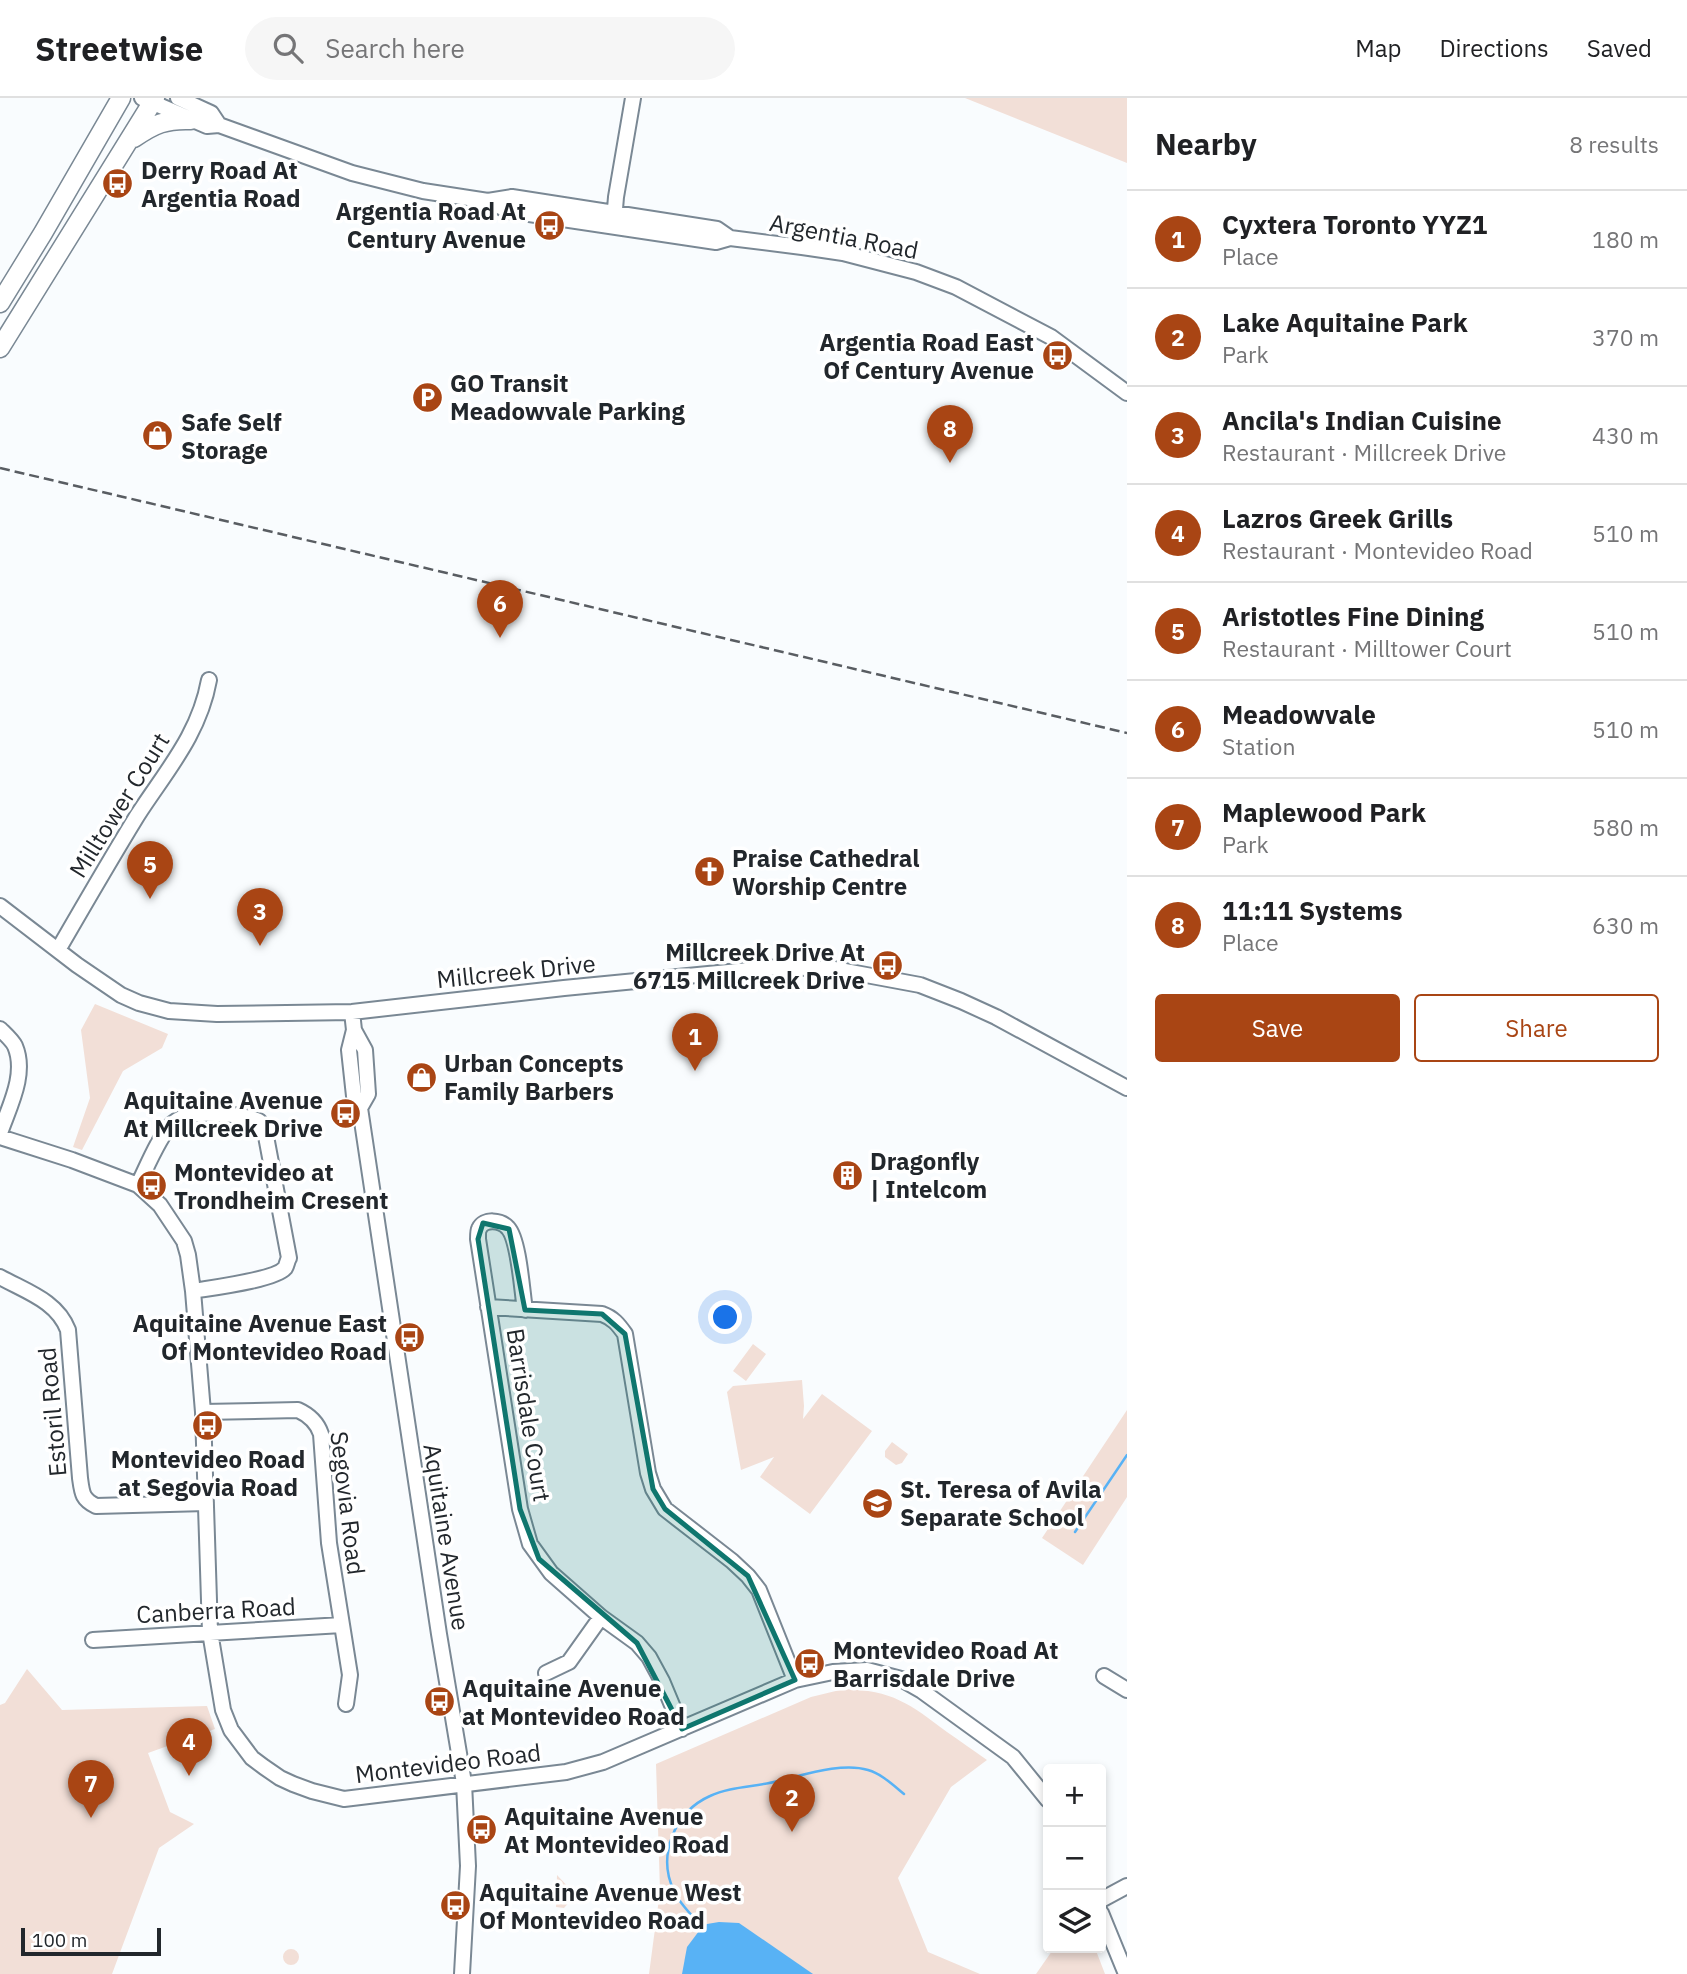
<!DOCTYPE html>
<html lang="en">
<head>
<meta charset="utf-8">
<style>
  body { margin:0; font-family:"IBM Plex Sans",sans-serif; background:#f6f6f6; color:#202124 }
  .controls { position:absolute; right:21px; bottom:21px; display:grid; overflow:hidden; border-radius:7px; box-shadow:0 4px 10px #0003 }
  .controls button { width:63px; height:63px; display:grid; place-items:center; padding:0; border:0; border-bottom:2px solid #e0e0e0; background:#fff; color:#202124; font:35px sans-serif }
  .scale { position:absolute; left:21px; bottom:18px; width:140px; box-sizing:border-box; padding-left:7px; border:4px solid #22272c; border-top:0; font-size:19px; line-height:24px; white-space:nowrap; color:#22272c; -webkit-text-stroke:5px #fff; paint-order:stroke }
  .you { position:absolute; left:726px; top:1220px; width:24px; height:24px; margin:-18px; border:5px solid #fff; border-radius:50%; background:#1a73e8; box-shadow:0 0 0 10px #1a73e833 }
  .badge { display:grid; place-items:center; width:46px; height:46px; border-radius:50%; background:#a94514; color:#fff; font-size:23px; font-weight:700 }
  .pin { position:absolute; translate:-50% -58px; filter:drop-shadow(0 2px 4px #0008) }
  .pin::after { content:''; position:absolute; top:37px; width:24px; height:21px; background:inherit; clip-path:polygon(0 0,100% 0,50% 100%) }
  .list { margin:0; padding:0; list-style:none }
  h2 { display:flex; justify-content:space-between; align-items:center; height:91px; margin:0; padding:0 28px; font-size:30px }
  h2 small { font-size:23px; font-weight:400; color:#757577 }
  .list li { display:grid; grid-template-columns:46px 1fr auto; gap:21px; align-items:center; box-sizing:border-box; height:98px; padding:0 28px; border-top:2px solid #e0e0e0 }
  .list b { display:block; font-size:26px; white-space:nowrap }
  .list p { margin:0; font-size:23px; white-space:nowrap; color:#757577 }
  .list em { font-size:23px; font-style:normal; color:#757577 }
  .actions { display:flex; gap:14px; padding:21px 28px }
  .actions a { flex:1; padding:16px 0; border:2px solid #a94514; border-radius:7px; text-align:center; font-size:24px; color:#a94514 }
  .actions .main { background:#a94514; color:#fff }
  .icon { flex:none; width:38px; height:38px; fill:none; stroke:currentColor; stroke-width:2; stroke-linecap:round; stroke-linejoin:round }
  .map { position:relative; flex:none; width:1127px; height:1876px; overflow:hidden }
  header { display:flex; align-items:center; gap:42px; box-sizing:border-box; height:98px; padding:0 35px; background:#fff; border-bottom:2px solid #e0e0e0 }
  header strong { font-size:33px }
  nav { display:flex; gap:38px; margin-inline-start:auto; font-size:24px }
  .search { width:490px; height:63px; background:#f6f6f6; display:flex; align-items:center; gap:18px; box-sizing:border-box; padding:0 24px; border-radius:38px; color:#757577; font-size:26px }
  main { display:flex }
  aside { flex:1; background:#fff }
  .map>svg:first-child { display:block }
</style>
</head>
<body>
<header>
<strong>Streetwise</strong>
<div class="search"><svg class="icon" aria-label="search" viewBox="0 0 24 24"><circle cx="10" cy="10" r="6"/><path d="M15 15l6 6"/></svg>Search here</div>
<nav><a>Map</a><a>Directions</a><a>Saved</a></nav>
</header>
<main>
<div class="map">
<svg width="1127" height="1876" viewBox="0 0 1127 1876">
  <rect width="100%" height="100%" fill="#f9fcfe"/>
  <path fill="#f2dfd7" d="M965,0H1127V65Z
    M95,906L168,936L162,950L123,973L82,1052L73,1049L90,1000L81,932Z
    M753,1246L766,1256L746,1283L733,1273Z
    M802,1282L804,1308L803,1321L822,1296L872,1333L810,1416L760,1379L774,1359L741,1372L727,1294L733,1288Z
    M1127,1312V1399L1083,1467L1042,1440Z
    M892,1344L908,1356L902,1365L896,1367L885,1359V1353Z
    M27,1571L62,1612L207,1608L215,1631L148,1655L170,1714L194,1726L159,1750L112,1876H0V1607L5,1605Z
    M844,1591C892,1592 910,1606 947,1634C960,1643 973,1652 987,1662L951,1689L898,1780L928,1854L980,1876H649L660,1793L656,1666L811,1599Z
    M557,1777L571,1792V1802L564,1810L556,1809Z
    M1059,1850H1095L1105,1876H1036L1052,1853Z
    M283 1859a8 8 0 1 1 16 0a8 8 0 1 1-16 0Z"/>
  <path fill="#58b2f5" d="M719,1824L739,1825L813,1876H682L687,1849L702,1829L707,1826Z"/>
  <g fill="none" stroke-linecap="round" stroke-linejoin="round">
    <path stroke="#58b2f5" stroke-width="2.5" d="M1072,1420H1082
      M1075,1434L1127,1357
      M704,1831C694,1819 680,1807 674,1793C657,1758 674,1714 710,1698C731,1688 756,1689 778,1683C804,1677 842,1664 868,1672C882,1676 893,1687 904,1696"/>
    <defs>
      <path id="minor" d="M142,0L207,28L219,27L352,75L423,93L488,103L509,113L716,144L730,140L802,149L843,155L916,174L956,189L1051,239L1127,295
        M178,0L211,15L219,27
        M488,103L512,99L717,131L730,140
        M614,123L616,99L633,0
        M0,808L77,867L121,897L139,905L169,913L217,916L352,914L564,890L780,869L834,871L920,887L961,903L996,919L1127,990
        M58,852C84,807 110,762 137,718C166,673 199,637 209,582
        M352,914L354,932L349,952L354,998L360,1010L439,1536L464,1685L468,1768L462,1876
        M0,931C5,936 12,942 15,948C27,976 9,1009 0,1035
        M354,932L365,952L368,996L360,1010
        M0,1039L72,1062L138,1087L160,1107L184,1143L188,1157L193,1193L203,1314L210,1534L223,1612L231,1632L252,1660L264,1669L280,1680L293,1686L312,1693L344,1701L566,1674L603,1664L795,1582L833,1574L867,1572L901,1581L922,1593L1013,1659L1048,1702
        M138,1087C146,1071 160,1036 173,1025C185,1015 202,1015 216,1016C231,1017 244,1017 259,1023L265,1033L289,1160C287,1163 287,1167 285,1170C275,1182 210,1190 193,1193
        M0,1179C27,1194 57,1203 68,1232L80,1380C82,1395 82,1401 96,1408L206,1405
        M488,1209L602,1216C613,1220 618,1226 625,1236L648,1375L653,1391L665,1411L732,1463L748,1478L759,1492L795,1582
        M525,1212C522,1193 519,1142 508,1130C501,1122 484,1120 479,1131C478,1133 478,1138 478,1141L520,1411L530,1446L551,1475L601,1519L637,1545L649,1559L662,1583L682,1631
        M203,1314L298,1312C309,1317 317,1324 321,1336L329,1445L350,1577L346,1606
        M93,1542L342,1527
        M546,1575L569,1564L601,1519
        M1104,1578L1127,1592
        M1101,1802L1127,1788
        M1101,1815L1126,1876"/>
      <path id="major" d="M134,40C154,26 166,21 191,22
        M0,205L43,135L121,0
        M0,250L155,0"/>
    </defs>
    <use href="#minor" stroke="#7a8894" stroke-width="18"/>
    <use href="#major" stroke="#7a8894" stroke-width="21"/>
    <use href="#minor" stroke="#fff" stroke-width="14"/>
    <use href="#major" stroke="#fff" stroke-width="18"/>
    <path stroke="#595d62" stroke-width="2.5" stroke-dasharray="10 5" stroke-linecap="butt" d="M0,370L1127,635"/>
  </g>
  <path fill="#0f766e" fill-opacity="0.2" stroke="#0f766e" stroke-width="5" stroke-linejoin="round" d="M483,1125L509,1131L525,1212L602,1216L625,1236L653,1391L665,1411L748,1478L795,1582L682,1631L637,1545L539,1461L520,1411L478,1141Z"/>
  <defs>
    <symbol id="bus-disc" viewBox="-11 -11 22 22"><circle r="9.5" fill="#a94514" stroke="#fff"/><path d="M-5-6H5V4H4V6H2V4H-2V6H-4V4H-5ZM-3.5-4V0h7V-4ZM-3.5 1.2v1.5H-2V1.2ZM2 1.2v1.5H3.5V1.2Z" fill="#fff"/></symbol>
    <symbol id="parking-disc" viewBox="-11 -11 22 22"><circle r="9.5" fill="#a94514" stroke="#fff"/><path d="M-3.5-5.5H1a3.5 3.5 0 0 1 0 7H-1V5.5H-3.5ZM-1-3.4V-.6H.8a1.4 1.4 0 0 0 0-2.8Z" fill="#fff"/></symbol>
    <symbol id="shop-disc" viewBox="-11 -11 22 22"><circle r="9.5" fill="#a94514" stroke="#fff"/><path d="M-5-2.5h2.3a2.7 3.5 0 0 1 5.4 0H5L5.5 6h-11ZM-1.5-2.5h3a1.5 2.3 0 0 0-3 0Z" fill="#fff"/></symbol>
    <symbol id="church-disc" viewBox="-11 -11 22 22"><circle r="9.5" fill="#a94514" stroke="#fff"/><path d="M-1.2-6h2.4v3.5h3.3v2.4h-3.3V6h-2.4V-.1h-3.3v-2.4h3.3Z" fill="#fff"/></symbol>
    <symbol id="building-disc" viewBox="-11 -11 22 22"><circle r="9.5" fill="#a94514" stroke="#fff"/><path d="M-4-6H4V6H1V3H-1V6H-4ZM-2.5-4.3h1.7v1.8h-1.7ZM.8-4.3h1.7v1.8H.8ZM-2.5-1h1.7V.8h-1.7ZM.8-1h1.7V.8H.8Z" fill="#fff"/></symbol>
    <symbol id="school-disc" viewBox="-11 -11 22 22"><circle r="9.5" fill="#a94514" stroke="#fff"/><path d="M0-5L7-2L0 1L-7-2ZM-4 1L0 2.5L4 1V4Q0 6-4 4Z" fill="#fff"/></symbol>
  </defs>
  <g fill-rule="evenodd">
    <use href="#bus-disc" x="100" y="68" width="35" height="35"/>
    <use href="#bus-disc" x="532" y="110" width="35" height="35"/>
    <use href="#bus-disc" x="1040" y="240" width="35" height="35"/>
    <use href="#parking-disc" x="410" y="282" width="35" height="35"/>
    <use href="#shop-disc" x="140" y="320" width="35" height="35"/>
    <use href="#church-disc" x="692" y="756" width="35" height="35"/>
    <use href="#bus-disc" x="870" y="850" width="35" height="35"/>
    <use href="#shop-disc" x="404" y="962" width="35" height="35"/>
    <use href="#bus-disc" x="328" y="998" width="35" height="35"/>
    <use href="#building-disc" x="830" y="1060" width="35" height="35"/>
    <use href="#bus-disc" x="134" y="1070" width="35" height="35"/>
    <use href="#bus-disc" x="392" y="1222" width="35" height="35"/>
    <use href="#bus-disc" x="190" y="1310" width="35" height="35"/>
    <use href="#school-disc" x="860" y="1388" width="35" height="35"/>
    <use href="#bus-disc" x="792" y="1548" width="35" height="35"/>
    <use href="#bus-disc" x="422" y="1586" width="35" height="35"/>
    <use href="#bus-disc" x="464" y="1714" width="35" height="35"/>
    <use href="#bus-disc" x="438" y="1790" width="35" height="35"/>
  </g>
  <g text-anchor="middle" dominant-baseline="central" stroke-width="7" stroke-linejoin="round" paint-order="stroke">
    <g font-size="24" font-weight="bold" fill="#22272c" stroke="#fff" text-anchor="start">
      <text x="141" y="72">Derry Road At<tspan x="141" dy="28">Argentia Road</tspan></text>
      <text x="526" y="113" text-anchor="end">Argentia Road At<tspan x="526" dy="28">Century Avenue</tspan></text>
      <text x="1034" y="244" text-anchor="end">Argentia Road East<tspan x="1034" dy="28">Of Century Avenue</tspan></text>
      <text x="450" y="285">GO Transit<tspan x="450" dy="28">Meadowvale Parking</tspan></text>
      <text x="181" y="324">Safe Self<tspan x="181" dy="28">Storage</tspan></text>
      <text x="732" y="760">Praise Cathedral<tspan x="732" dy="28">Worship Centre</tspan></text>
      <text x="865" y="854" text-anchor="end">Millcreek Drive At<tspan x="865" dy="28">6715 Millcreek Drive</tspan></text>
      <text x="444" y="965">Urban Concepts<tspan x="444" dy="28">Family Barbers</tspan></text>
      <text x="323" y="1002" text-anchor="end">Aquitaine Avenue<tspan x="323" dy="28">At Millcreek Drive</tspan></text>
      <text x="870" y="1063">Dragonfly<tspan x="870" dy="28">| Intelcom</tspan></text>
      <text x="174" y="1074">Montevideo at<tspan x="174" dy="28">Trondheim Cresent</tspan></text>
      <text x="387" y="1225" text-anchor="end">Aquitaine Avenue East<tspan x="387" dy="28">Of Montevideo Road</tspan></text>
      <text x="208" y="1361" text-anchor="middle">Montevideo Road<tspan x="208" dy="28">at Segovia Road</tspan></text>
      <text x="900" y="1391">St. Teresa of Avila<tspan x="900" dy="28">Separate School</tspan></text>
      <text x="833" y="1552">Montevideo Road At<tspan x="833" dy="28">Barrisdale Drive</tspan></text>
      <text x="462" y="1590">Aquitaine Avenue<tspan x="462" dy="28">at Montevideo Road</tspan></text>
      <text x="504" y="1718">Aquitaine Avenue<tspan x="504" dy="28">At Montevideo Road</tspan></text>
      <text x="479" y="1794">Aquitaine Avenue West<tspan x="479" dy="28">Of Montevideo Road</tspan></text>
    </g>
    <g font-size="24" fill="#22272c" stroke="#fff">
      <text transform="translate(844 138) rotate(11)">Argentia Road</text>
      <text transform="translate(119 707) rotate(-58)">Milltower Court</text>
      <text transform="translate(516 873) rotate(-6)">Millcreek Drive</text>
      <text transform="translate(52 1314) rotate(-95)">Estoril Road</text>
      <text transform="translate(529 1317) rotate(81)">Barrisdale Court</text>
      <text transform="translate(348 1405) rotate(83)">Segovia Road</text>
      <text transform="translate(447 1439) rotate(81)">Aquitaine Avenue</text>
      <text transform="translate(216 1512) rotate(-3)">Canberra Road</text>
      <text transform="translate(448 1665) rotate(-7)">Montevideo Road</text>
    </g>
  </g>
</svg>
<div class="controls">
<button>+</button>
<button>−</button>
<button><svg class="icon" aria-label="layers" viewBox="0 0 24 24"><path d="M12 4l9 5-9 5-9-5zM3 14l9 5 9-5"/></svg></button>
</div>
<div class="scale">100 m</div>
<div class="you"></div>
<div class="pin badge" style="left:695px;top:973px">1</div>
<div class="pin badge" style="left:792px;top:1734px">2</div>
<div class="pin badge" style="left:260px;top:848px">3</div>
<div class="pin badge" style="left:189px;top:1678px">4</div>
<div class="pin badge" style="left:150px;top:801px">5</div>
<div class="pin badge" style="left:500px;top:540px">6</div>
<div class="pin badge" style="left:91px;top:1720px">7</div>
<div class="pin badge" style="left:950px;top:365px">8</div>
</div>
<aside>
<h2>Nearby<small>8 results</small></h2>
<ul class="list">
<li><span class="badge">1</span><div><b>Cyxtera Toronto YYZ1</b><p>Place</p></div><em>180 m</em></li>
<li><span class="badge">2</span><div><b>Lake Aquitaine Park</b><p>Park</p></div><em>370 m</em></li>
<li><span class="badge">3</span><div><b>Ancila's Indian Cuisine</b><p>Restaurant · Millcreek Drive</p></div><em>430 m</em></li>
<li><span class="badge">4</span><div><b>Lazros Greek Grills</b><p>Restaurant · Montevideo Road</p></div><em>510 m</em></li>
<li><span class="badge">5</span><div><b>Aristotles Fine Dining</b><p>Restaurant · Milltower Court</p></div><em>510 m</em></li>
<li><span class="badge">6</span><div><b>Meadowvale</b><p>Station</p></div><em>510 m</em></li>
<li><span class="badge">7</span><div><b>Maplewood Park</b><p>Park</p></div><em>580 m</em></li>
<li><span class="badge">8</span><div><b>11:11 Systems</b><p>Place</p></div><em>630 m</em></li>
</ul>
<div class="actions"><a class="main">Save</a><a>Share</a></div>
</aside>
</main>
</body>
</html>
